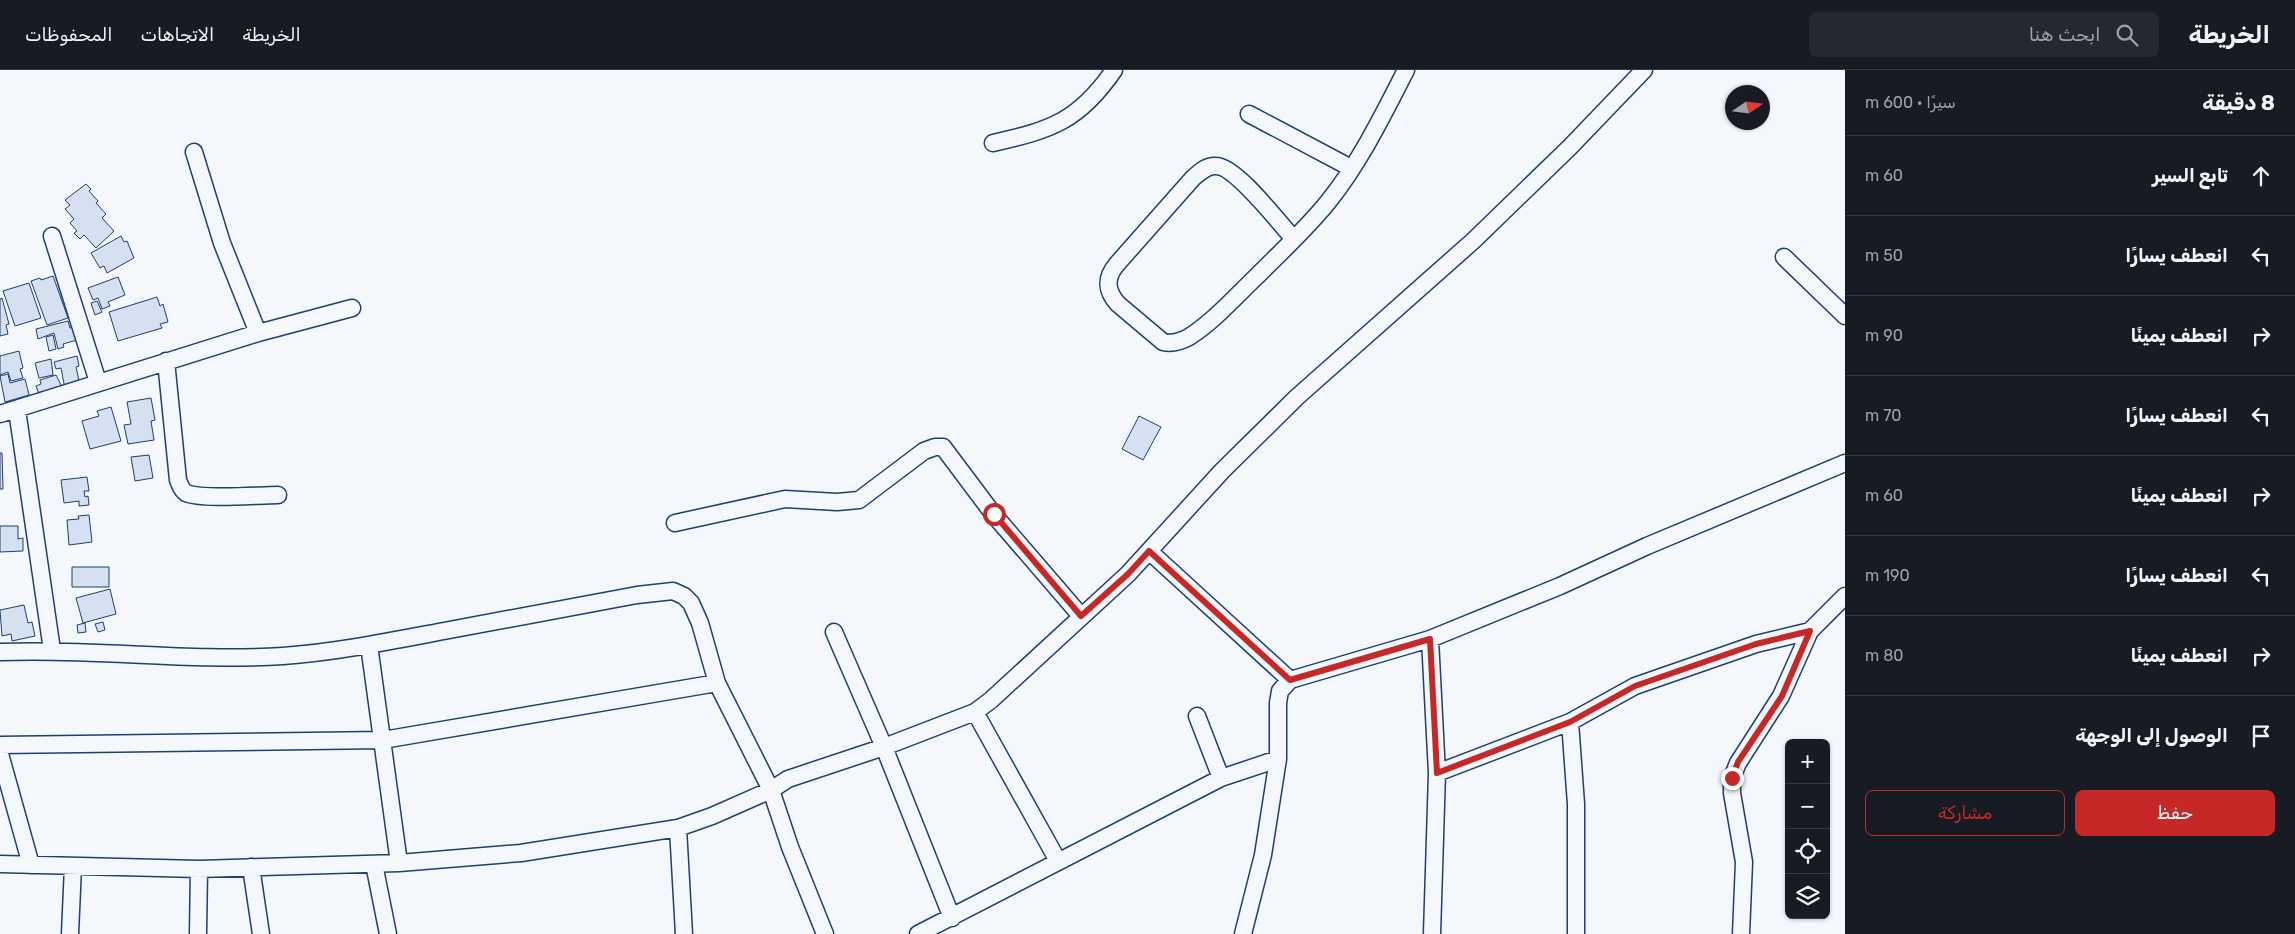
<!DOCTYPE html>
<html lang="ar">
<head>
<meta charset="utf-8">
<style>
  body { margin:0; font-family:Rubik,"Noto Naskh Arabic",sans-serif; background:#242831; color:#f1f3f6; direction:rtl }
  .controls { position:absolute; right:15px; bottom:15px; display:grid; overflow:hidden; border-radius:8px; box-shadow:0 1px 4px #0004 }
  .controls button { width:45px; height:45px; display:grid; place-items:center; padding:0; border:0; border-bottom:1px solid #363941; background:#171b24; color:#f1f3f6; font:25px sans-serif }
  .compass { position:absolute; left:1725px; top:15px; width:45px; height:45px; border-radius:50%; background:#171b24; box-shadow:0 1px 4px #0004; rotate:77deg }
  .stop { position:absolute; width:15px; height:15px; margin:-11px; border:4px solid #c62828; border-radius:50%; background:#fff }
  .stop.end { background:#c62828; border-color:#fff; box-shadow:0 1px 5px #0008 }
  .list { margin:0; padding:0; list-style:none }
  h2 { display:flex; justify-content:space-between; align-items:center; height:65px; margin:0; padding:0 20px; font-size:21px }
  h2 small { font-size:16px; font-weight:400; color:#9ea1a6 }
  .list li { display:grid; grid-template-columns:32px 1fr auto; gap:15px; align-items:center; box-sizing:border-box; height:80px; padding:0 20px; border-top:1px solid #363941 }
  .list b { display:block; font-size:19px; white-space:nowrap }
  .list em { font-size:16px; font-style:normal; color:#9ea1a6 }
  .actions { display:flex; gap:10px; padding:15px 20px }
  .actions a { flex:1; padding:11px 0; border:1px solid #c62828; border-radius:8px; text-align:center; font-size:18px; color:#c62828 }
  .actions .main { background:#c62828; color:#fff }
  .icon { flex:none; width:28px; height:28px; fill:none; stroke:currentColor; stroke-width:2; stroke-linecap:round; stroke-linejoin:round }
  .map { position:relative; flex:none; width:1845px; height:864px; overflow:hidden; direction:ltr }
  header { display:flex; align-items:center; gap:30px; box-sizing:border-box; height:70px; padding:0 25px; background:#171b24; border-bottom:1px solid #363941 }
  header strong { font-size:24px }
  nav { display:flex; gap:28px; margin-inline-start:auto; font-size:18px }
  .search { width:350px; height:45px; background:#242831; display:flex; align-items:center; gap:12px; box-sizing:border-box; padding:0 18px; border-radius:8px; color:#9ea1a6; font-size:19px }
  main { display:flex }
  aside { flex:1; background:#171b24 }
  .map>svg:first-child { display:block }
</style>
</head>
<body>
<header>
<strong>الخريطة</strong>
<div class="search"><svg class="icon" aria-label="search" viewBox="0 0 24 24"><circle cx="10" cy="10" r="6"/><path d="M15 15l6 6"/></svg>ابحث هنا</div>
<nav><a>الخريطة</a><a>الاتجاهات</a><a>المحفوظات</a></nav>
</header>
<main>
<aside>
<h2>8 دقيقة<small>سيرًا · 600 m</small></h2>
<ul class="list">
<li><svg class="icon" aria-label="ahead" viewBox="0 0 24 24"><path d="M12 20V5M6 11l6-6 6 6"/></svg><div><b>تابع السير</b></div><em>60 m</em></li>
<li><svg class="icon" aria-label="left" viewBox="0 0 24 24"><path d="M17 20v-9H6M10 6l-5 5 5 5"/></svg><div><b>انعطف يسارًا</b></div><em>50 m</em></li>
<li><svg class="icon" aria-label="right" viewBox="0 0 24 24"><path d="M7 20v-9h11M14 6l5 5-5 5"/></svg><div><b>انعطف يمينًا</b></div><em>90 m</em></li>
<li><svg class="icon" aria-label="left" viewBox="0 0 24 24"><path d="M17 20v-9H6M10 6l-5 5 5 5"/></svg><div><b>انعطف يسارًا</b></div><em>70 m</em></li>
<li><svg class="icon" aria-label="right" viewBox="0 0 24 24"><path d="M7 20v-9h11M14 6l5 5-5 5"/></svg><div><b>انعطف يمينًا</b></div><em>60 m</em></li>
<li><svg class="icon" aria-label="left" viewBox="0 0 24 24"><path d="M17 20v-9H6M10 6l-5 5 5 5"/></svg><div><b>انعطف يسارًا</b></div><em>190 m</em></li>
<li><svg class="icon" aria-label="right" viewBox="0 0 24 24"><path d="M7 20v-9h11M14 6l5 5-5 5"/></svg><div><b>انعطف يمينًا</b></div><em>80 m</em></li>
<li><svg class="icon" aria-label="arrive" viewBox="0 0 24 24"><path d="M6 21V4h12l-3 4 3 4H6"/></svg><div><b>الوصول إلى الوجهة</b></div></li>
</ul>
<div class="actions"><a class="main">حفظ</a><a>مشاركة</a></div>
</aside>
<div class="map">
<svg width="1845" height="864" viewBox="0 0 1845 864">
  <rect width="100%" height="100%" fill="#f4f7fb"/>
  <path fill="#d5e0f0" stroke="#1d3f73" d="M86,114L91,119L89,121L98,131L96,133L106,144L102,148L114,161L96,178L84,165L80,169L74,163L77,161L70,153L74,149L65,139L70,135L65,130Z
    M121,166L124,172L127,171L134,188L107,203L104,196L100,198L91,183Z
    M53,206L68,248L47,255L31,211L40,208L41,210Z
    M118,207L125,225L108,232L110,236L102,239L98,228L93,230L88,218Z
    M29,213L41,248L15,256L3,221Z
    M157,227L160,236L163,234L168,252L160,254L162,258L118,271L109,242Z
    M2,228L9,254L6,255L8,264L0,266V229Z
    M97,231L102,242L95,245L91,233Z
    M68,251L70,258L73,257L77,270L63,274L64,277L58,279L54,263L38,269L36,259Z
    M53,265L56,279L49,281L46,267Z
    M19,281L23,298L20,299L23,308L11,311L8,302L0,305V286Z
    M77,286L79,296L76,297L80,315L65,319L61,298L56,299L54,292Z
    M51,289L53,305L39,308L35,293Z
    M8,304L10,313L25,309L29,325L5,332L0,306Z
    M56,305L63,319L39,324L36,316L41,314L40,310Z
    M151,328L155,350L151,351L154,370L128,374L124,355L131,354L127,332Z
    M111,337L121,371L90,379L82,351L99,346L97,341Z
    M1139,346L1161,357L1143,390L1122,379Z
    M0,383H2L3,419H0Z
    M149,385L153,408L135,411L131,387Z
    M87,407L89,421H84L85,427L88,426L89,435L79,436V431L64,433L61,410Z
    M89,445L92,472L69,475L67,450L79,449L78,446Z
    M0,456H18V469L23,468V481L0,482Z
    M72,497H109V517H72Z
    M110,519L116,544L83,553L76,528Z
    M24,535L28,553L32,552L35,566L12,571L11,564L2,566L0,540Z
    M103,552L105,560L98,562L95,554Z
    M85,553L86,562L78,563L77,555Z"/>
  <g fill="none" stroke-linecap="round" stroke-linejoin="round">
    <defs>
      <path id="minor" d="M1249,44L1351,98
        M993,73C1051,60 1079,51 1114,0
        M194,82L222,173L258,263
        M52,166L98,312
        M1294,169C1279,153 1236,96 1216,96C1207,95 1200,102 1193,108L1117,194C1105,208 1106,221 1118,234L1163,272C1172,274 1180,272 1189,267C1214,251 1235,227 1257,206C1281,182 1307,158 1328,132C1360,92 1383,45 1406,0
        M1784,187L1845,246
        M166,291L178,410C180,415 181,420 186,423C203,430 258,425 278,425
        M17,340L52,580
        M0,344L258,263L352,238
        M675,453L785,429L837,432L859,430L924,381L935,377H943L994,445L1081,546
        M1149,481L1290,610
        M834,562L884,677L952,848
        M1430,569L1437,703L1570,652L1635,616L1756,574L1810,561
        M369,575L399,793
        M0,582C95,578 188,592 283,586C337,582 391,571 444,561C508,549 572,537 637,525L673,521L684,526L691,533L700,553L717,613L771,720L790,777L825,864
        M975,642L1058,791
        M1197,646L1221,708
        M1570,652L1576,734V864
        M0,675L383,670L717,613
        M0,684L31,795
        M678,758L684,864
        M0,794L199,799L399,793L521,783L678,758L712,746L771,720L788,709L884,677L975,642L991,630L1128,504L1222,401L1297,327L1473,171L1570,77L1644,0
        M374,794L388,864
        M251,797L261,864
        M70,864L73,796
        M198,864L199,799
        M918,864L1221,708L1278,689
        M1243,864L1263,785L1278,689V633L1280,621L1290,610L1430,569L1560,516L1647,476L1845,393
        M1432,864L1437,703
        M1741,864L1744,792L1732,723V708L1738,693L1781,626L1810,561L1845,526"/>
    </defs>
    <use href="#minor" stroke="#1d3f73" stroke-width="19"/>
    <use href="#minor" stroke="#f4f7fb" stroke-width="16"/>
  </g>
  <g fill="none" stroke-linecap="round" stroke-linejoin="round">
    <path stroke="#c62828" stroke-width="6" d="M994,444L1081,546L1128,504L1149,481L1290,610L1430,569L1437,703L1570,652L1635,616L1756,574L1810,561L1782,626L1738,692L1732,708"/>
  </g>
</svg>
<div class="controls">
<button>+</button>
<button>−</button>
<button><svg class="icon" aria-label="locate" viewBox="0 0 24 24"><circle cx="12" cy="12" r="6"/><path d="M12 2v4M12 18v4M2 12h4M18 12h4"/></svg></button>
<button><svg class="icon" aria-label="layers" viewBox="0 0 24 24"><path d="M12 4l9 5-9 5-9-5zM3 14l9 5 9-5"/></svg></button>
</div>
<svg class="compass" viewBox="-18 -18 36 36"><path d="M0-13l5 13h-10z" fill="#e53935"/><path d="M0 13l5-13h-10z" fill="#9ea1a6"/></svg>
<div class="stop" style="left:994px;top:444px"></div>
<div class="stop end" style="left:1732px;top:708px"></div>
</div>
</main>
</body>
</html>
